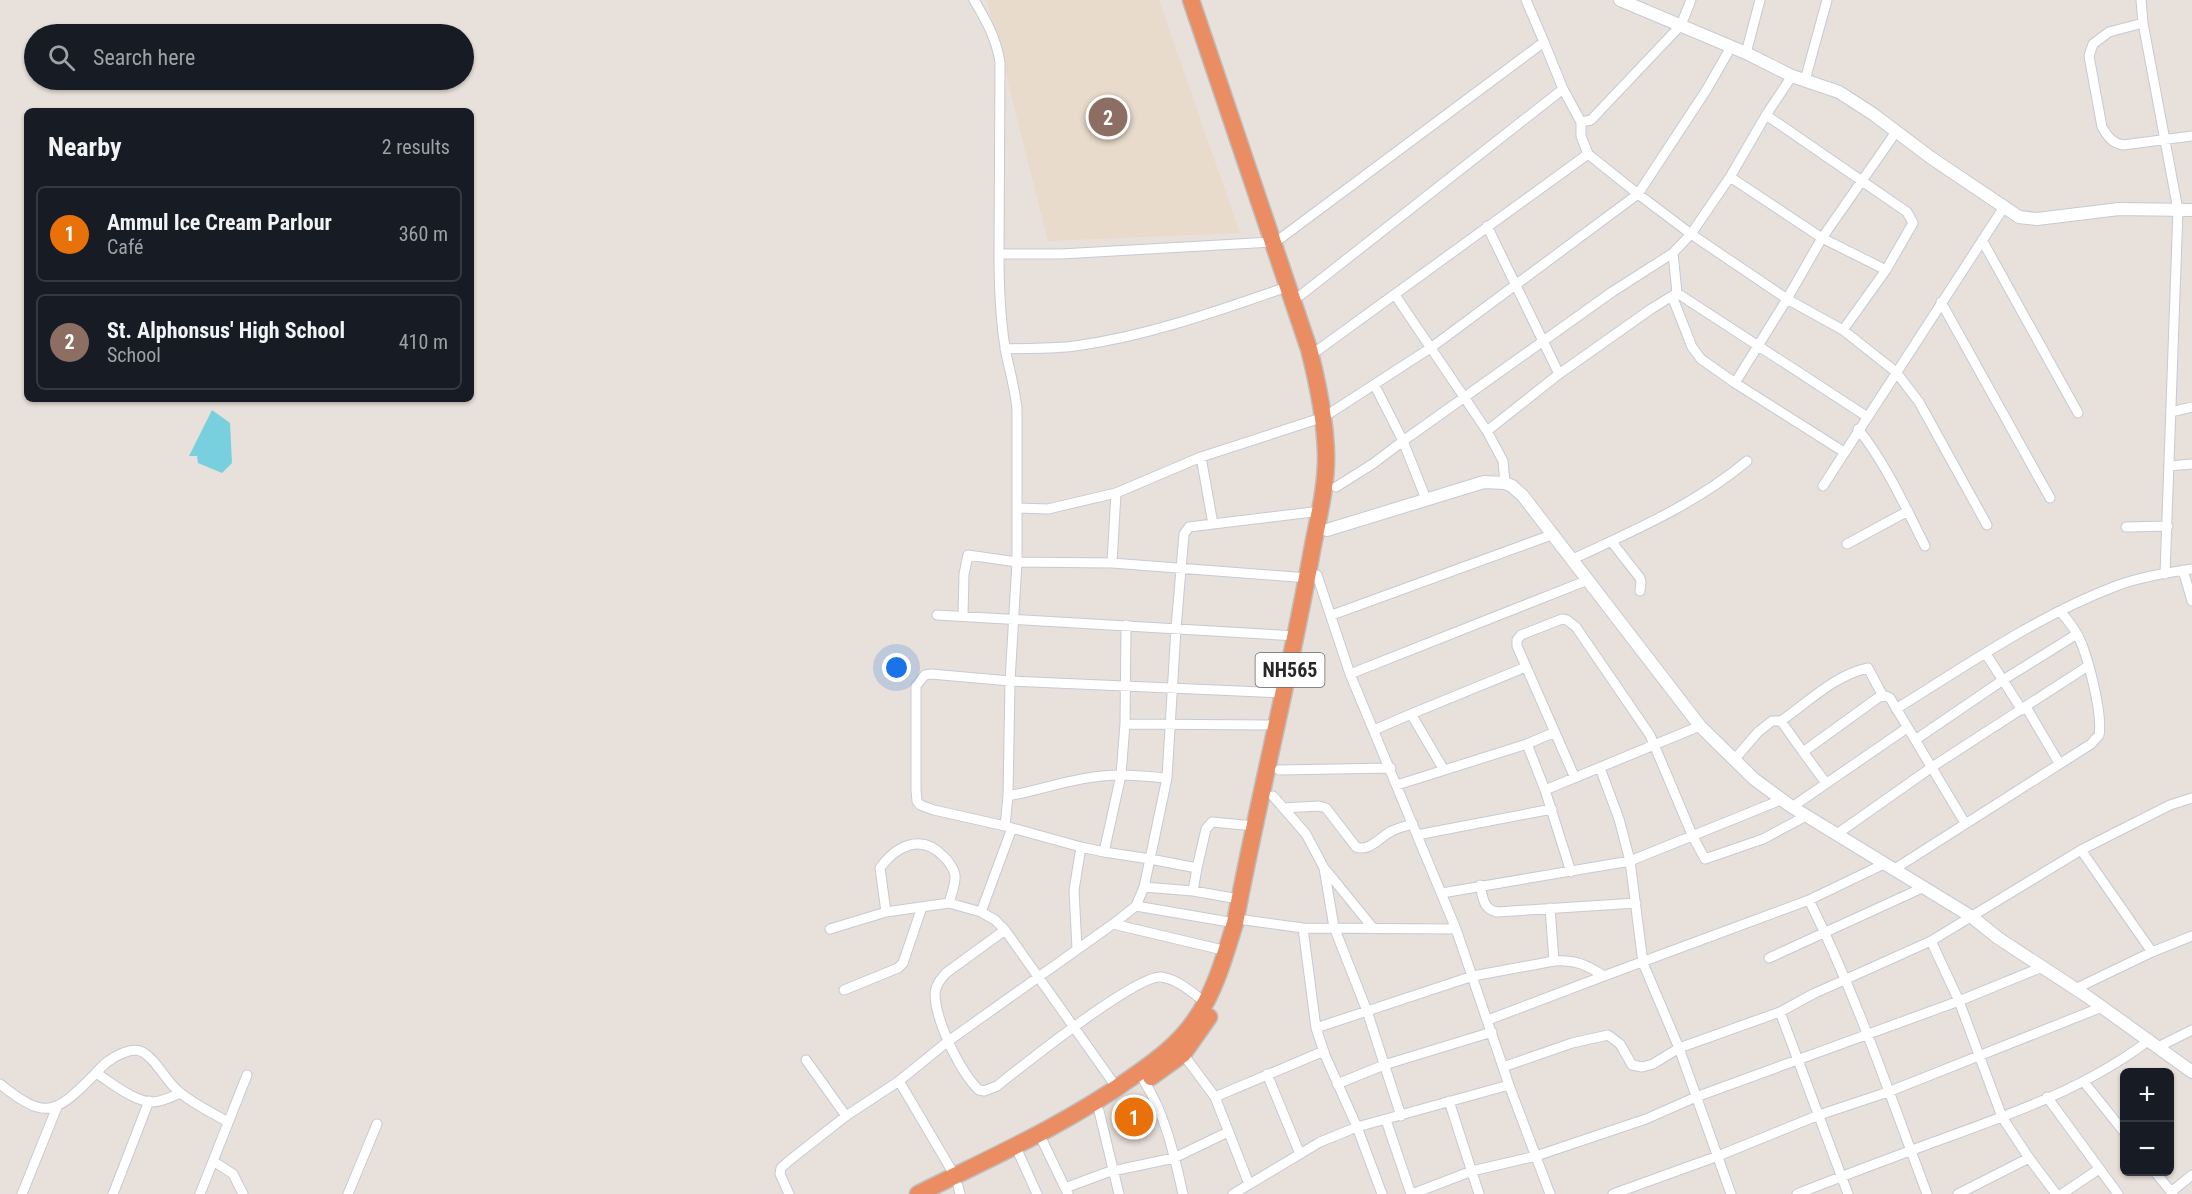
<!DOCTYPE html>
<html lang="en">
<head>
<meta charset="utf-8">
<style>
  body { margin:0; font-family:"Roboto Condensed",sans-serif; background:#242831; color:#f1f3f6 }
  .controls { position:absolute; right:18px; bottom:18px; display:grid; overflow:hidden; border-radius:9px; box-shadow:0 2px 4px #0004 }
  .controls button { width:54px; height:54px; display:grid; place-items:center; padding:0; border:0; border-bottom:2px solid #363941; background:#171b24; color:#f1f3f6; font:30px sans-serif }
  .you { position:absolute; left:897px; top:668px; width:21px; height:21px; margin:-15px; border:4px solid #fff; border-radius:50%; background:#1a73e8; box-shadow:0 0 0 9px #1a73e833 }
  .badge { display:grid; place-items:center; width:39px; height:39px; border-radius:50%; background:#b45309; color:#fff; font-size:20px; font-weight:700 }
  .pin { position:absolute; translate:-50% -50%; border:3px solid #fff; box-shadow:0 2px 6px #0006 }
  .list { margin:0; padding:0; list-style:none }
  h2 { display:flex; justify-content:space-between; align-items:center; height:78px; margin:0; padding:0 24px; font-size:26px }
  h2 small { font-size:20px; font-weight:400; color:#9ea1a6 }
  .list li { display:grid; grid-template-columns:39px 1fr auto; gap:18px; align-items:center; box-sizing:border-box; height:96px; margin:0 12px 12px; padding:0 12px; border:2px solid #363941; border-radius:9px }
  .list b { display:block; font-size:22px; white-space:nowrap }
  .list p { margin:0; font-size:20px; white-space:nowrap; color:#9ea1a6 }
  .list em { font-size:20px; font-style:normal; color:#9ea1a6 }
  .icon { flex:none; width:33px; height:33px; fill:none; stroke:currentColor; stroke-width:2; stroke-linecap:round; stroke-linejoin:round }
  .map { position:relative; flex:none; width:2192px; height:1194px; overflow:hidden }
  .search { position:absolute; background:#171b24; box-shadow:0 2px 4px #0004; left:24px; top:24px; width:450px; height:66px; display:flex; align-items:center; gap:15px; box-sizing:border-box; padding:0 21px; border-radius:33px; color:#9ea1a6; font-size:22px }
  .panel { position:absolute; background:#171b24; box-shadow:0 2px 4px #0004; left:24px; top:108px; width:450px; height:294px; border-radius:9px }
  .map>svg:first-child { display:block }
</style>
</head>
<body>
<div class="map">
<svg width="2192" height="1194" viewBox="0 0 2192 1194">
  <rect width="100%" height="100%" fill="#e8e0da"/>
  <path fill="#e8dbcb" d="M987,0H1159L1240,233L1048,241Z"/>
  <path fill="#78d0de" d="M212,410L230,423L232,463L222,473L198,463L197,456H189Z"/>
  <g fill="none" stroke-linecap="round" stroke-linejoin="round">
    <defs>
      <path id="street" d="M974,0C986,20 996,38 1000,62L999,254
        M2141,0L2143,23L2178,210L2165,574
        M2143,23L2109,32L2093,44L2089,56L2102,127C2108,137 2112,143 2123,145L2192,136
        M1544,42L1563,89
        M1731,47L1707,89L1638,194L1691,234L1787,299L1843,330L1896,372L1919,402L1987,525
        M1746,53L1760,0
        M1792,76L1766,115L1907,212L1913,223L1886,270L1843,330
        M1805,80L1827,0
        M1581,122V136L1588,154
        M1730,177L1822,238L1886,270
        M1487,226L1559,374
        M1281,238L1544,42L1526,0
        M1982,240L2078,413
        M1272,242L1061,254H999C999,288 1000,320 1006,353C1010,372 1015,389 1017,409V562L1112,563L1308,578
        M1673,253L1677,293
        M1301,295L1563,89L1581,122L1591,120L1681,25L1691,0
        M1395,295L1487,431L1559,374L1651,309L1677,293L1866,416
        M1672,296L1692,347L1701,359L1735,383L1844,452
        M1941,302L2050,498
        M1005,349C1028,348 1052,349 1075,346C1148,336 1217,311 1287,287
        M1735,383L1787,299L1822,238L1896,132
        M1375,386L1403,441L1612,292L1673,253L1691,234L1730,177L1766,115
        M2171,412L2192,407
        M1858,429C1885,462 1906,508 1925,546
        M1487,431L1503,461L1505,483
        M1201,457L1213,524L1321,511
        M2169,466L2192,464
        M1823,486L2004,207
        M1336,487L1374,463L1403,441L1426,499
        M1018,508L1048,509L1116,493
        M2126,527L2168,526
        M1611,541L1640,578L1641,582L1640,591
        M1847,544L1908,511
        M1573,559C1633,531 1696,504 1747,461
        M1112,563L1116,493L1201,457L1324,417L1432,347L1638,194L1588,154L1318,350
        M2183,570L2192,601
        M1317,575L1350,674L1456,929L1509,1085L1550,1194
        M937,615L1297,636
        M1332,615L1554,534
        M963,616L964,574L968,555L1017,562L1010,681L1008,796C1045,789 1082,775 1120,775C1136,775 1152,777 1167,778L1176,628L1184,534L1189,527L1213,524
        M1126,625L1125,724L1121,775L1104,852L1150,859L1167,778
        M1986,654L2022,710
        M1350,674L1588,580
        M2026,707L2059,763
        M1896,709C1967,665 2037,616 2116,586C2140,577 2166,573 2192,569
        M1411,714L1526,667
        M1781,721C1808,702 1835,675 1868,668L1883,696
        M1125,724L1278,725
        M1374,730L1411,714L1444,770
        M1915,740L2003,680L2077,634
        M1527,744L1545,790L1571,872
        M1734,760L1758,732L1772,721H1781L1803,752
        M1600,768L1619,819L1630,861L1643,963L1679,1048L1731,1194
        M1279,770L1391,768
        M1575,778L1517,646V640L1521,635L1562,619L1567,620L1576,627L1650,735L1693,837L1705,859L1763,839L1806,816
        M1826,783L1803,752L1879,697L1886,696L1890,698L1965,823
        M1397,785L1527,744L1555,732
        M1545,790L1700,726
        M1273,796L1306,834L1324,868L1334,927L1367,1011L1401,1116
        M1792,807L1907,728
        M1283,808L1319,806L1326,808L1356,847C1369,852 1379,838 1390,832C1397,828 1405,826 1413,824
        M1005,826L1008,796
        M1837,834L1932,767L2088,666
        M1417,835L1552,809
        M1081,847L1005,826L934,810L920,805L917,801L916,790V686L925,675L931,674L1010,681L1285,693
        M2081,850L2152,952
        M1325,869L1373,928
        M1893,870L2091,744L2099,735C2103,714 2087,652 2077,634C2072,625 2066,618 2060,611
        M1480,885C1483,898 1483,909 1497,912L1636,903
        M1144,887L1150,859L1197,868L1206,829L1212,822L1255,826
        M1193,891L1197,868
        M1442,893L1630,861L1781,800
        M1809,900C1856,995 1890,1095 1927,1194
        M1136,906L1235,923
        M886,912L880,868C896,846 921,833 943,856C948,860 954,869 955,875C956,884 951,895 949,903
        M981,912L1012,828
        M1245,920L1303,928L1456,929
        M1113,924L1227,951
        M1303,928L1316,1028L1473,976L1554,961L1550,908
        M830,929L886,912L949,903L981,912L995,920L1005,930L1117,1088
        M1005,930L946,973C941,979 936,984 935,993C935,1020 960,1072 979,1090L984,1091L997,1086C1022,1066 1136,975 1161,977C1178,979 1192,993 1205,1002
        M1931,941L1959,1001L2002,1117L2029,1158L2056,1194
        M1077,949L1074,890L1081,847L1104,852
        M1769,958L1922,888
        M1554,961C1574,959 1587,965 1604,976L1809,900L1884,864
        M2075,989L2152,952L2192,936
        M844,990L898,968L903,963L922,907
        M1780,1012L1848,1194
        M1488,1020L1604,976
        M2158,1047L2192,1030
        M1183,1054L1215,1097L1249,1184
        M806,1060L846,1116
        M1503,1067L1572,1043L1608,1035L1620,1044L1632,1065L1642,1067L1653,1064L1679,1048L1780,1012L1813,994L1931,941L2081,850L2170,805L2192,798
        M96,1073C112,1083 133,1101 152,1102C162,1102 171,1097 180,1093
        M1267,1074L1300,1154
        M899,1081L955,1176
        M1144,1081C1166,1116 1174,1155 1183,1194
        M2084,1082L2124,1132
        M0,1084C46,1121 55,1114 94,1075C103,1065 110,1058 123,1053C128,1051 134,1049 140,1051C154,1056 166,1081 178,1091C193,1104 211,1112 228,1122
        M1337,1084L1384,1065L1492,1032
        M1215,1097L1324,1051
        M2047,1097L2118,1194
        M1449,1101L1479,1194
        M1099,1111L1119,1194
        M1386,1120L1411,1194
        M1043,1142L1068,1194
        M1019,1154L1037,1194
        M213,1161L233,1174L243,1194
        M2155,1172L2173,1194
        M958,1186L960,1194
        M1065,1188L1108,1172L1174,1158L1228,1132
        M2171,1192L2192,1175
        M22,1194L57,1107
        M113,1194L149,1101
        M200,1194L247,1075
        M348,1194L377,1124
        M789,1194L780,1174L781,1168L790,1160L846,1116L899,1081L947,1042L1113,924L1136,906L1144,887L1193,891L1239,899
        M1233,1194L1320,1142L1357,1127L1325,1055L1316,1028
        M1382,1194L1357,1127L1509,1085
        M1412,1194L1472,1171L1536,1156L1646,1119L1696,1097L1959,1001L2042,967
        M1613,1194L1718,1156L1819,1115L1888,1092L2102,1007
        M1797,1194C1842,1176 1888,1159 1934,1142C2008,1115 2085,1089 2148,1041
        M1958,1194L2029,1158
        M2062,1194L2099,1169"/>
      <path id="secondary" d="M1620,0L1746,53L1792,76L1839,92L1873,114L1930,157L2019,217L2037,219L2119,209L2192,210
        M1327,530L1484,482L1505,483L1512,486L1523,496L1700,726L1754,779L1792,807L1972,917L1998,938L2088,997L2192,1072"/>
      <path id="highway" d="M1151,1077L1183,1054L1209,1017
        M918,1194C990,1158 1065,1125 1131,1078C1154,1062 1179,1044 1195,1020C1215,992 1225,955 1235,923C1258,800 1289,679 1311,556C1317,522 1327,488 1326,453C1325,417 1318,384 1309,349L1191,0"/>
    </defs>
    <use href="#street" stroke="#c6cad3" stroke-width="11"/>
    <use href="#secondary" stroke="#c6cad3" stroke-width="14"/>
    <use href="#highway" stroke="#bebebe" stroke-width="19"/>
    <use href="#street" stroke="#fff" stroke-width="9"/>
    <use href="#secondary" stroke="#fff" stroke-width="12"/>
    <use href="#highway" stroke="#ea8d63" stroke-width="16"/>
  </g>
  <g text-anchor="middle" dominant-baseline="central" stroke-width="4.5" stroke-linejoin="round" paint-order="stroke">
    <rect fill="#fff" stroke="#686868" stroke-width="1.5" x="1255.5" y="653" width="69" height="34" rx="4.5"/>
    <g font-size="20" font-weight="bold" fill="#272727">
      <text x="1290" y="670">NH565</text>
    </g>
  </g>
</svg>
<div class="controls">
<button>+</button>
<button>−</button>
</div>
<div class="you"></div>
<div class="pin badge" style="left:1134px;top:1117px;background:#e8710a">1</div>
<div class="pin badge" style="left:1108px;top:117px;background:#8d6e63">2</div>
<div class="search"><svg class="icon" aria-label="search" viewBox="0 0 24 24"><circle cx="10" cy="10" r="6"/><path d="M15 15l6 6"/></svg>Search here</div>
<section class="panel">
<h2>Nearby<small>2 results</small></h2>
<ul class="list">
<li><span class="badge" style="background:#e8710a">1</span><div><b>Ammul Ice Cream Parlour</b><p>Café</p></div><em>360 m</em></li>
<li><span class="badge" style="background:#8d6e63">2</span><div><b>St. Alphonsus' High School</b><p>School</p></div><em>410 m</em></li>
</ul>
</section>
</div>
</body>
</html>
